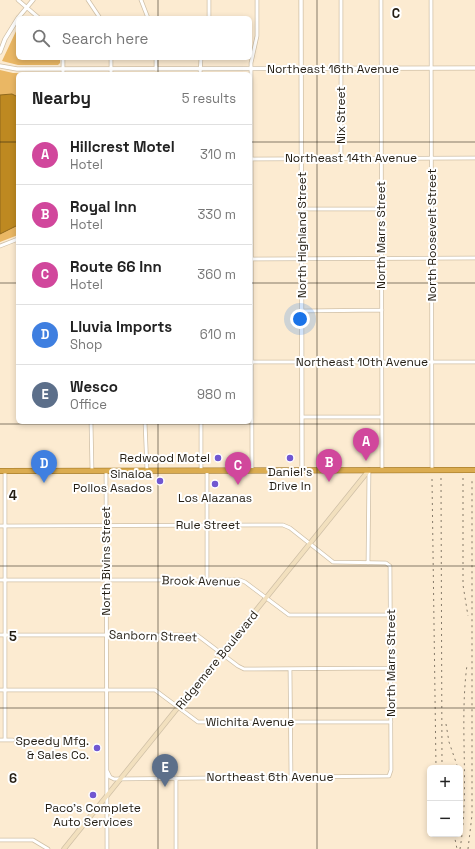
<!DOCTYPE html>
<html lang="en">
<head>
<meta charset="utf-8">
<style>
  body { margin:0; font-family:"Space Grotesk",sans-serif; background:#f2f2f2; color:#222 }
  .controls { position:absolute; right:12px; bottom:12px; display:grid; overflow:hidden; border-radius:6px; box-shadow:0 2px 6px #0003 }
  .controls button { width:36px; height:36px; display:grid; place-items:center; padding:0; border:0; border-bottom:1px solid #e0e0e0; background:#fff; color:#222; font:20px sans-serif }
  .you { position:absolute; left:300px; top:319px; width:14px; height:14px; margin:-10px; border:3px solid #fff; border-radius:50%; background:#1a73e8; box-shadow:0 0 0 6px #1a73e833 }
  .badge { display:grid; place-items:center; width:26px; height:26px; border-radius:50%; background:#0f766e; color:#fff; font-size:13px; font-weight:700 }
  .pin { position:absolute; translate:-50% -33px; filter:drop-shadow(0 1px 2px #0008) }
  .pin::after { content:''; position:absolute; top:21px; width:14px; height:12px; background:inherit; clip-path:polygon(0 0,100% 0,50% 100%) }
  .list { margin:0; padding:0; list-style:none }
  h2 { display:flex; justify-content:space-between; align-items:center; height:52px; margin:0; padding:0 16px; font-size:17px }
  h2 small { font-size:13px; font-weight:400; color:#767676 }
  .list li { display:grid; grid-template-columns:26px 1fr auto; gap:12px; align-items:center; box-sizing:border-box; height:60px; padding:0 16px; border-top:1px solid #e0e0e0 }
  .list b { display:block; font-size:15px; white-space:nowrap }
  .list p { margin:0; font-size:13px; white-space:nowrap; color:#767676 }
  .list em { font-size:13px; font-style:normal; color:#767676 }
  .icon { flex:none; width:22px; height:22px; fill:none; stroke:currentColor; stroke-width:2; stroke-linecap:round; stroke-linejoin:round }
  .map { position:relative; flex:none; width:475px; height:849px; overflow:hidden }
  .search { position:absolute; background:#fff; box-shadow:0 2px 6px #0003; left:16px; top:16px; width:236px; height:44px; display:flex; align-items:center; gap:10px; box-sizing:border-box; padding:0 14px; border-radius:6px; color:#767676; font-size:15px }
  .panel { position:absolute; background:#fff; box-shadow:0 2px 6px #0003; left:16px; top:72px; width:236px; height:352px; border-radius:6px }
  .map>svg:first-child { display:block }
</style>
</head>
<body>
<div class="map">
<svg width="475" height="849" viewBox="0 0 475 849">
  <rect width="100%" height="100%" fill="#fcebd1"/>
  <path fill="#eab764" d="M18,27V58H60V63L58,65H18L2,61Z
    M0,70L13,73L61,74H18V235L0,242Z"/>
  <path fill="#be8921" stroke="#90691d" d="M12,94L18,97V225L0,234V95Z"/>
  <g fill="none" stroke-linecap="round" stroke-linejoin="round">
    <defs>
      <path id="minor" d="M18,0L39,18
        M88,0L100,18
        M141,0L148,18
        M209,0V18
        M341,0V158
        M381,0L382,470
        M431,0L432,470
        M63,58V74
        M111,58V74
        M156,58V69
        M200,74L201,58
        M250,159L475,158
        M302,209H382
        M0,246L18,239
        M250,259L475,258
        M302,311L382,310
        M252,362H475
        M302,417H382
        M91,422L92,471
        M145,422L147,471
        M201,422V471
        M5,471V740
        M106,471L107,849
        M207,471V580
        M252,471L251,63L257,36V0
        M0,526L283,525L290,528L333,562L386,563L390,566L391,770L389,776L114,779L110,777L107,771
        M368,563L369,470
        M0,580H240L245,582L289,615H390
        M0,635H197L238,666L244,669L391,668
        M290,669L291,777
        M0,690H155L198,722H391
        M0,740H13
        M176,778V849
        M0,840H33L48,849"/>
      <path id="tertiary" d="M301,0L302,471
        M18,18L33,0
        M0,52L5,39L18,18
        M0,66L17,69L475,68"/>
      <path id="secondary" d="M64,849L369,470"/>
      <path id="trunk" d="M0,471L475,470"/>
    </defs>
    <use href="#minor" stroke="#d0c0a7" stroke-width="4.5"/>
    <use href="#tertiary" stroke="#d0c0a7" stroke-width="5"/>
    <use href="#secondary" stroke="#d0c0a7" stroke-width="5.5"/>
    <use href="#trunk" stroke="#956d1f" stroke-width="6"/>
    <use href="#minor" stroke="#fff" stroke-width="3"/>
    <use href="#tertiary" stroke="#fff" stroke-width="3.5"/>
    <use href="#secondary" stroke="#f2e0be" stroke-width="4"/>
    <use href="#trunk" stroke="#dbac50" stroke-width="5"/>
    <path stroke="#857a69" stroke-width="1" stroke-dasharray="2 4" stroke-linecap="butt" d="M441,478L442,768
      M463,478V585L468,616
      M432,479L436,768
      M446,724L449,742L458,768
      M454,834L457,849
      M460,849C470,788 459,726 467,665
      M468,849L472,815V478"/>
  </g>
  <path fill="none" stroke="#231d13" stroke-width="1" stroke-opacity="0.55" d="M158,0V18M317,0V849M158,58V74M0,142H18M250,142H475M0,283H18M250,283H475M158,422V849M0,424H475M0,566H475M0,708H475"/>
  <g fill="#7057d1" stroke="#fff" stroke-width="1.5">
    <circle cx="218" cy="458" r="4"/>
    <circle cx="290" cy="458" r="4"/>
    <circle cx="160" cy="481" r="4"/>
    <circle cx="215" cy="484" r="4"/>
    <circle cx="97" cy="748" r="4"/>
    <circle cx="93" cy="795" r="4"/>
  </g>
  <g text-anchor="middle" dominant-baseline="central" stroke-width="4" stroke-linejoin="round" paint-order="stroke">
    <g font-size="12" fill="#231d13" stroke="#fff">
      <text x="333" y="69">Northeast 16th Avenue</text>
      <text transform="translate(341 115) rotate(-90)">Nix Street</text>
      <text x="351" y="158">Northeast 14th Avenue</text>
      <text transform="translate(302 235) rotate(-90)">North Highland Street</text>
      <text transform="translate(381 235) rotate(-90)">North Marrs Street</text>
      <text transform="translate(432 235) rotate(-90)">North Roosevelt Street</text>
      <text x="362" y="362">Northeast 10th Avenue</text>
      <text x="208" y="525">Rule Street</text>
      <text transform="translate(106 561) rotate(-90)">North Bivins Street</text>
      <text transform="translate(201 581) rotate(1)">Brook Avenue</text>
      <text transform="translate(153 636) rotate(2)">Sanborn Street</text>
      <text transform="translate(217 660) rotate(-51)">Ridgemere Boulevard</text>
      <text transform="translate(391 663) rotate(-90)">North Marrs Street</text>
      <text x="250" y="722">Wichita Avenue</text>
      <text x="270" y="777">Northeast 6th Avenue</text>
    </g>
    <g font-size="12" fill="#231d13" stroke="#fff" text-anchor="end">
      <text x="210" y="458">Redwood Motel</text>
      <text x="290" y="472" text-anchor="middle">Daniel's<tspan x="290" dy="14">Drive In</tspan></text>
      <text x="152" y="474">Sinaloa<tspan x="152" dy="14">Pollos Asados</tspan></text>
      <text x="215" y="498" text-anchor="middle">Los Alazanas</text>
      <text x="89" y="741">Speedy Mfg.<tspan x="89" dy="14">&amp; Sales Co.</tspan></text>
      <text x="93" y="808" text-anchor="middle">Paco's Complete<tspan x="93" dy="14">Auto Services</tspan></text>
    </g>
  </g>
  <g font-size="13" text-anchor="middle" font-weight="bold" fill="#231d13" stroke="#fff" stroke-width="4" stroke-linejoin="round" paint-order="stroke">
    <text x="396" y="18">C</text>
    <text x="13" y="500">4</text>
    <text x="13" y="641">5</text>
    <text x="13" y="783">6</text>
  </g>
</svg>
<div class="controls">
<button>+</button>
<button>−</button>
</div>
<div class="you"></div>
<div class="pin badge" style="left:366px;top:461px;background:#d1479c">A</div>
<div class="pin badge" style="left:329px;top:482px;background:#d1479c">B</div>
<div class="pin badge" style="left:238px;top:485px;background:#d1479c">C</div>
<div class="pin badge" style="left:44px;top:483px;background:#3f7fe0">D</div>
<div class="pin badge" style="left:165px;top:787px;background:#5c6f8a">E</div>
<div class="search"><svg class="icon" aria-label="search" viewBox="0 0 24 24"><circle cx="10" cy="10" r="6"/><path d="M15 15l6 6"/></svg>Search here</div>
<section class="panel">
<h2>Nearby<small>5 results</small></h2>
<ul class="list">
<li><span class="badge" style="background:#d1479c">A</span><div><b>Hillcrest Motel</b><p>Hotel</p></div><em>310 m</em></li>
<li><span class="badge" style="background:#d1479c">B</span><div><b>Royal Inn</b><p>Hotel</p></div><em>330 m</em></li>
<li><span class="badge" style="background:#d1479c">C</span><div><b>Route 66 Inn</b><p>Hotel</p></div><em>360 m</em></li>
<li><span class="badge" style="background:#3f7fe0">D</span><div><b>Lluvia Imports</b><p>Shop</p></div><em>610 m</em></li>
<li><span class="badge" style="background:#5c6f8a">E</span><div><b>Wesco</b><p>Office</p></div><em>980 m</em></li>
</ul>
</section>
</div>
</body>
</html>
